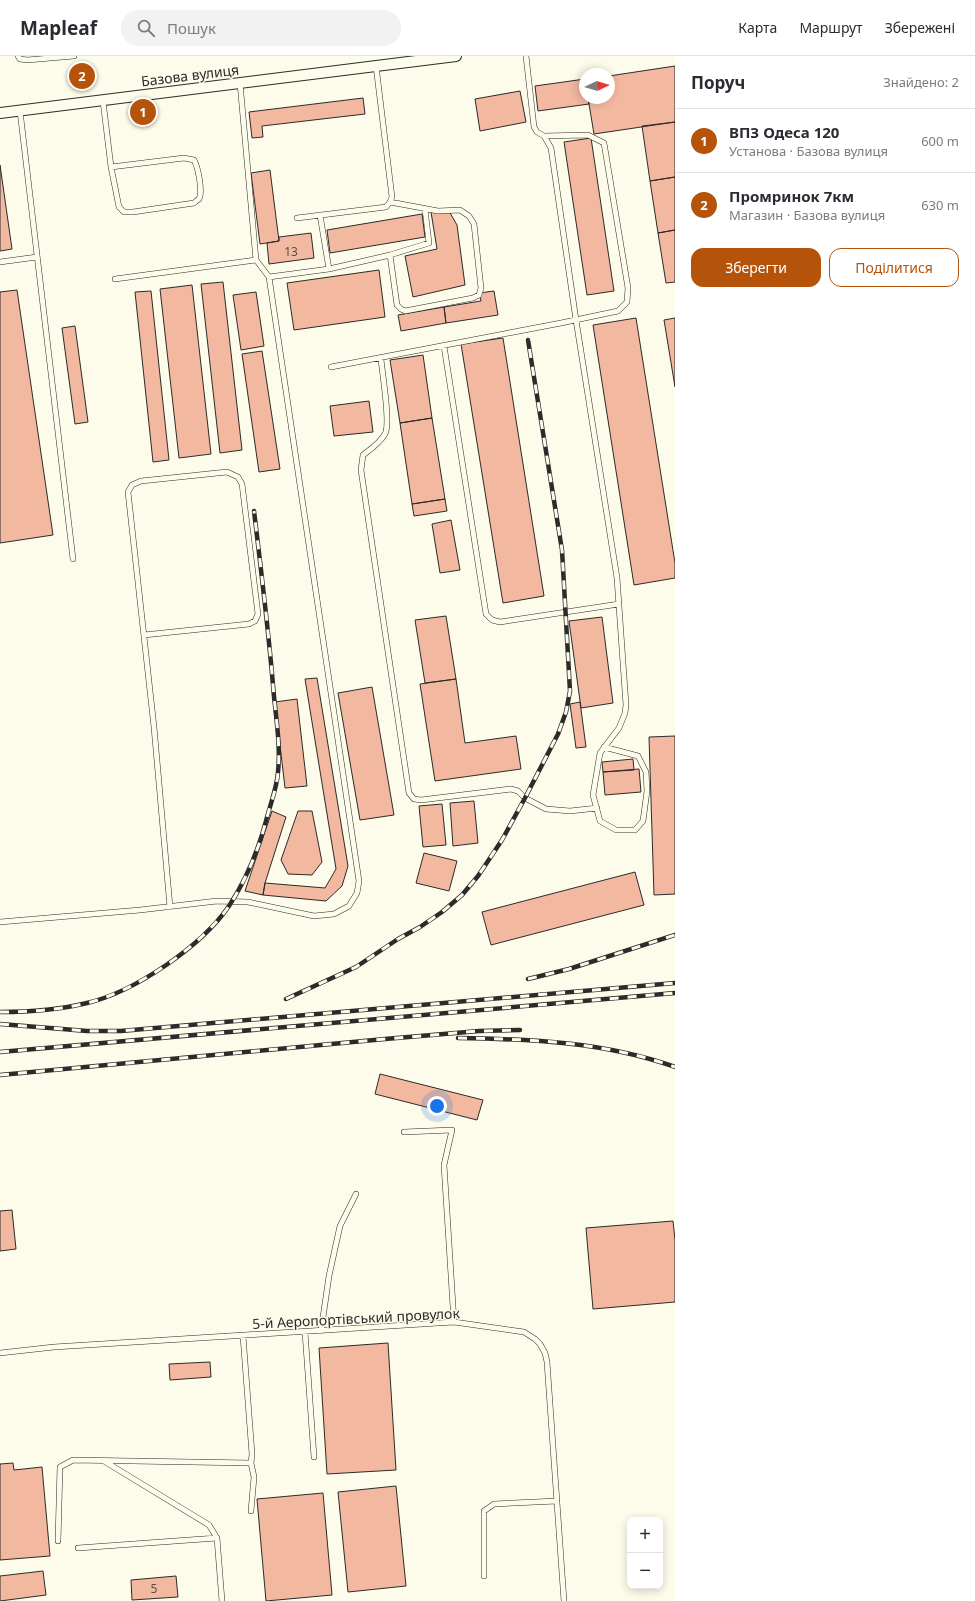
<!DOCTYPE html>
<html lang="uk">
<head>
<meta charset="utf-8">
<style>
  body { margin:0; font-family:"Noto Sans",sans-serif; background:#f2f2f3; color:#2b2b33 }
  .controls { position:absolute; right:12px; bottom:12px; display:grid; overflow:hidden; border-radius:8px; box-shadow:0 2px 10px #0003 }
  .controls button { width:36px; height:36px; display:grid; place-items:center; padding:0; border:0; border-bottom:1px solid #e1e1e2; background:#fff; color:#2b2b33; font:20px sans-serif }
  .compass { position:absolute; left:579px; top:12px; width:36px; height:36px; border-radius:50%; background:#fff; box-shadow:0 2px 10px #0003; rotate:86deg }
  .you { position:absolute; left:437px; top:1050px; width:14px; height:14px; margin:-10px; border:3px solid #fff; border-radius:50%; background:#1a73e8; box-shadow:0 0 0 6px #1a73e833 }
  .badge { display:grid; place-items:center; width:26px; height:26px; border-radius:50%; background:#b45309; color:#fff; font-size:13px; font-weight:700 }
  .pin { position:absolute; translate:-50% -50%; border:2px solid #fff; box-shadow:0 1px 4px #0006 }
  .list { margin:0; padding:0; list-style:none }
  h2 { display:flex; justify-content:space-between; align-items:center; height:52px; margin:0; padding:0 16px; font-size:17px }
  h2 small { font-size:13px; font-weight:400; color:#7c7c81 }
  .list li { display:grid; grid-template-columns:26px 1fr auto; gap:12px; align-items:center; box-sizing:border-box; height:64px; padding:0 16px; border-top:1px solid #e1e1e2 }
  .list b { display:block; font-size:15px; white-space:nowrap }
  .list p { margin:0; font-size:13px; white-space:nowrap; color:#7c7c81 }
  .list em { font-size:13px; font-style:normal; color:#7c7c81 }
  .actions { display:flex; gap:8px; padding:12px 16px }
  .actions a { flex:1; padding:9px 0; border:1px solid #b45309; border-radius:12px; text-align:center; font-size:14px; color:#b45309 }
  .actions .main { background:#b45309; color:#fff }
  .icon { flex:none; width:22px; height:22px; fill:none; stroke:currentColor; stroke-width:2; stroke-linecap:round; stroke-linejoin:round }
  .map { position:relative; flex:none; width:675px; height:1545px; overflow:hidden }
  header { display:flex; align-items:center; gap:24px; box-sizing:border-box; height:56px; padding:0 20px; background:#fff; border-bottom:1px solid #e1e1e2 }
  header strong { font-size:19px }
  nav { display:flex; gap:22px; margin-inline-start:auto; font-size:14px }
  .search { width:280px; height:36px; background:#f2f2f3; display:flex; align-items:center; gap:10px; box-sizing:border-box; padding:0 14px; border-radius:22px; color:#7c7c81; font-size:15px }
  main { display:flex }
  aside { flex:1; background:#fff }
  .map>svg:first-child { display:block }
</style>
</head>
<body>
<header>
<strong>Mapleaf</strong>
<div class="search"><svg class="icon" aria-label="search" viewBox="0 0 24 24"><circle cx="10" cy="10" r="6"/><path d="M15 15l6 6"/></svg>Пошук</div>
<nav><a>Карта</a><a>Маршрут</a><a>Збережені</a></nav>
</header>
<main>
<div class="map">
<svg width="675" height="1545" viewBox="0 0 675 1545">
  <rect width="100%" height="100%" fill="#fdfbea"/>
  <path fill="#f2b8a0" stroke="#2b2b2b" d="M675,10V66L594,78L588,42H609V20Z
    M585,23V42H588L589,48L538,55L535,30Z
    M520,35L526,66L480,75L475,43Z
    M363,42L365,58L262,70L263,81L252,82L249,56Z
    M675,66V121L650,125L642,70Z
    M591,82L614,235L587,239L564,86Z
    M0,109L12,193L0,195Z
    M270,114L279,185L260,188L251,117Z
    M675,121V174L658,177L650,125Z
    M449,155L457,169L465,229L413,241L405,200L437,193L431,156Z
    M422,158L425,181L330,197L327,174Z
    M675,174V226L666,227L658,177Z
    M311,177L314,202L269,208L267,187L279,185V181Z
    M379,214L385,261L294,274L287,227Z
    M223,226L242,394L220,397L201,228Z
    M192,229L211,398L179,402L160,233Z
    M17,234L53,479L0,487V236Z
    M151,235L169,404L153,406L135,236Z
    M494,235L498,259L446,267L444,251L481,245L479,237Z
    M256,236L264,290L241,294L233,239Z
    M444,251L446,267L401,275L398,259Z
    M636,262L675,507V522L634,529L593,269Z
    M675,262V331L664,264Z
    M75,270L88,366L75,368L62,272Z
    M503,282L544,540L503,547L461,288Z
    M262,295L280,413L259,416L242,298Z
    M423,299L432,362L400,367L390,304Z
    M369,345L373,376L334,380L330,350Z
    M432,362L445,443L412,448L400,367Z
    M445,443L447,455L414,460L412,448Z
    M451,464L460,514L440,517L432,468Z
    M446,560L456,623L425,627L415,564Z
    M602,561L613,647L581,652L569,565Z
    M317,622L348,810L342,830L326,845L263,839L265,827L325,832L336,813L305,623Z
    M456,623L465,687L516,680L521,713L435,725L420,628Z
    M372,631L394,759L360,764L338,637Z
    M297,643L307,730L285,732L275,646Z
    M580,646L586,691L576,692L570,648Z
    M675,680V838L654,839L649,681Z
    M633,703L634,714L603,716L602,706Z
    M639,713L641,736L605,739L603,716Z
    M474,745L478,787L453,790L450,747Z
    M442,748L446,789L423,791L419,750Z
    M272,755L286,761L265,827L263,839L245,835Z
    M298,755H312L322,806L312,819L288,818L281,804Z
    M424,797L457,805L449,835L416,827Z
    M635,816L644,849L491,889L482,856Z
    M380,1018L483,1044L477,1064L375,1038Z
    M12,1154L16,1193L0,1195V1155Z
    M673,1165L675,1184V1246L593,1253L586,1172Z
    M388,1287L396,1414L327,1418L319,1292Z
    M210,1306L211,1321L170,1324L169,1308Z
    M13,1407L14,1414L42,1411L50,1500L0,1504V1408Z
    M396,1430L406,1530L348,1536L338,1436Z
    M323,1437L332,1539L266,1545L257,1443Z
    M43,1515L46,1539L0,1545V1520Z
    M176,1520L178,1541L132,1544L131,1524Z"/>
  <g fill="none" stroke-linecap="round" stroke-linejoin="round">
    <defs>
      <path id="lane" d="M18,0L20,3L27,4L74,0
        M526,0L534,71L537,76L544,80L551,92L576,264L617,522L626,649L625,657L619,672L600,697L593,739L600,765L616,774H635L643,765L647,735L646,716L638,700L604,691
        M103,45L111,111L119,151L124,156H133L194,147C195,146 197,144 199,143C203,136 198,111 194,104L184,102L111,111
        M20,55L73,503
        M320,159L329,213
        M297,162L386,151L390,146L392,141L376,10
        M390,199L397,249L401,253L405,255L473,242L479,239L481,232L474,168L469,160L460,154L438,155L390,146
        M0,206L37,201
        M269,221L329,213L390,199L429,187L425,153
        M115,223L256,204
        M444,290L486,558L492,564L500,566L619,548
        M381,303C382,316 391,368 385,378C380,387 371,393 363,399L361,414L409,737L414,743L421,744L511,733L518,735L525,742L546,753L570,755L597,752
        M331,311L561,267L618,255L627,246L628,232L604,87L588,79L544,80
        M144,579L249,568L255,565L258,558L242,428L238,421L227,416L141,425L132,429L128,436L154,671L170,851
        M0,866L140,854L217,845L248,846L314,860L334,858L349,850L357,837L359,825L269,221L256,204L240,27
        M404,1076L452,1074L444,1109L454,1266
        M321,1275L329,1220L340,1170L356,1138
        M305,1276L314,1401
        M243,1280L252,1398L251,1407L254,1421L251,1455
        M0,1297L54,1291L454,1266L524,1276L535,1283L540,1288L545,1297L547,1306L564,1545
        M104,1405L209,1469L217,1482
        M58,1485L60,1411L73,1404L251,1407
        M78,1492L217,1482L222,1545
        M484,1520V1455L494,1448L557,1445"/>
      <path id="street" d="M0,57L456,0"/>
    </defs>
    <use href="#lane" stroke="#2b2b2b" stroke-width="6"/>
    <use href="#street" stroke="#2b2b2b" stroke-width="12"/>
    <use href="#lane" stroke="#fdfbea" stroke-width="5"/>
    <use href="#street" stroke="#fdfbea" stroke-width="10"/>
    <defs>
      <path id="rail" d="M528,923L569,913L675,879
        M286,943L356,911L398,883L420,871L442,856L462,839L478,820L502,784L525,742L558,678L566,656L570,635L562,494L528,284
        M0,956C29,956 58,954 87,947C134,936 201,891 229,850C246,824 258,795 266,765C270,749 277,732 278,716C281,687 275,657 273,629C268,570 261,513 254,455
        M0,968L87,975H121L675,927
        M458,982C532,983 605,986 675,1011
        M0,996L675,937
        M0,1019L385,983L479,975L520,974"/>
    </defs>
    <use href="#rail" stroke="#2b2b2b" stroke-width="4.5"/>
    <use href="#rail" stroke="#fdfbea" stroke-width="3" stroke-dasharray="9" stroke-linecap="butt"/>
  </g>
  <g text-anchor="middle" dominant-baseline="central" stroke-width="3" stroke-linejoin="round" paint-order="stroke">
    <g font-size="12" fill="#5d4e48">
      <text x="291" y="195">13</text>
      <text x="154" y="1532">5</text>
    </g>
    <g font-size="14" fill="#2b2b2b" stroke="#fdfbea">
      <text transform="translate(190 19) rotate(-7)">Базова вулиця</text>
      <text transform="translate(356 1262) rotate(-3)">5-й Аеропортівський провулок</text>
    </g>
  </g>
</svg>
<div class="controls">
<button>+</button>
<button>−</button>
</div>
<svg class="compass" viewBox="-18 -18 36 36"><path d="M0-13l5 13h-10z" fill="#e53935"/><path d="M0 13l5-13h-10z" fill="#7c7c81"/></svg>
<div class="you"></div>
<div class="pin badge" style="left:143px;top:56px">1</div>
<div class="pin badge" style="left:82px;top:20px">2</div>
</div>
<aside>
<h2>Поруч<small>Знайдено: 2</small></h2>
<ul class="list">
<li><span class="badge">1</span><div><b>ВПЗ Одеса 120</b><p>Установа · Базова вулиця</p></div><em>600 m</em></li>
<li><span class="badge">2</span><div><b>Промринок 7км</b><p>Магазин · Базова вулиця</p></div><em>630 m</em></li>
</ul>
<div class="actions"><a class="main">Зберегти</a><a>Поділитися</a></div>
</aside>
</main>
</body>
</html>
